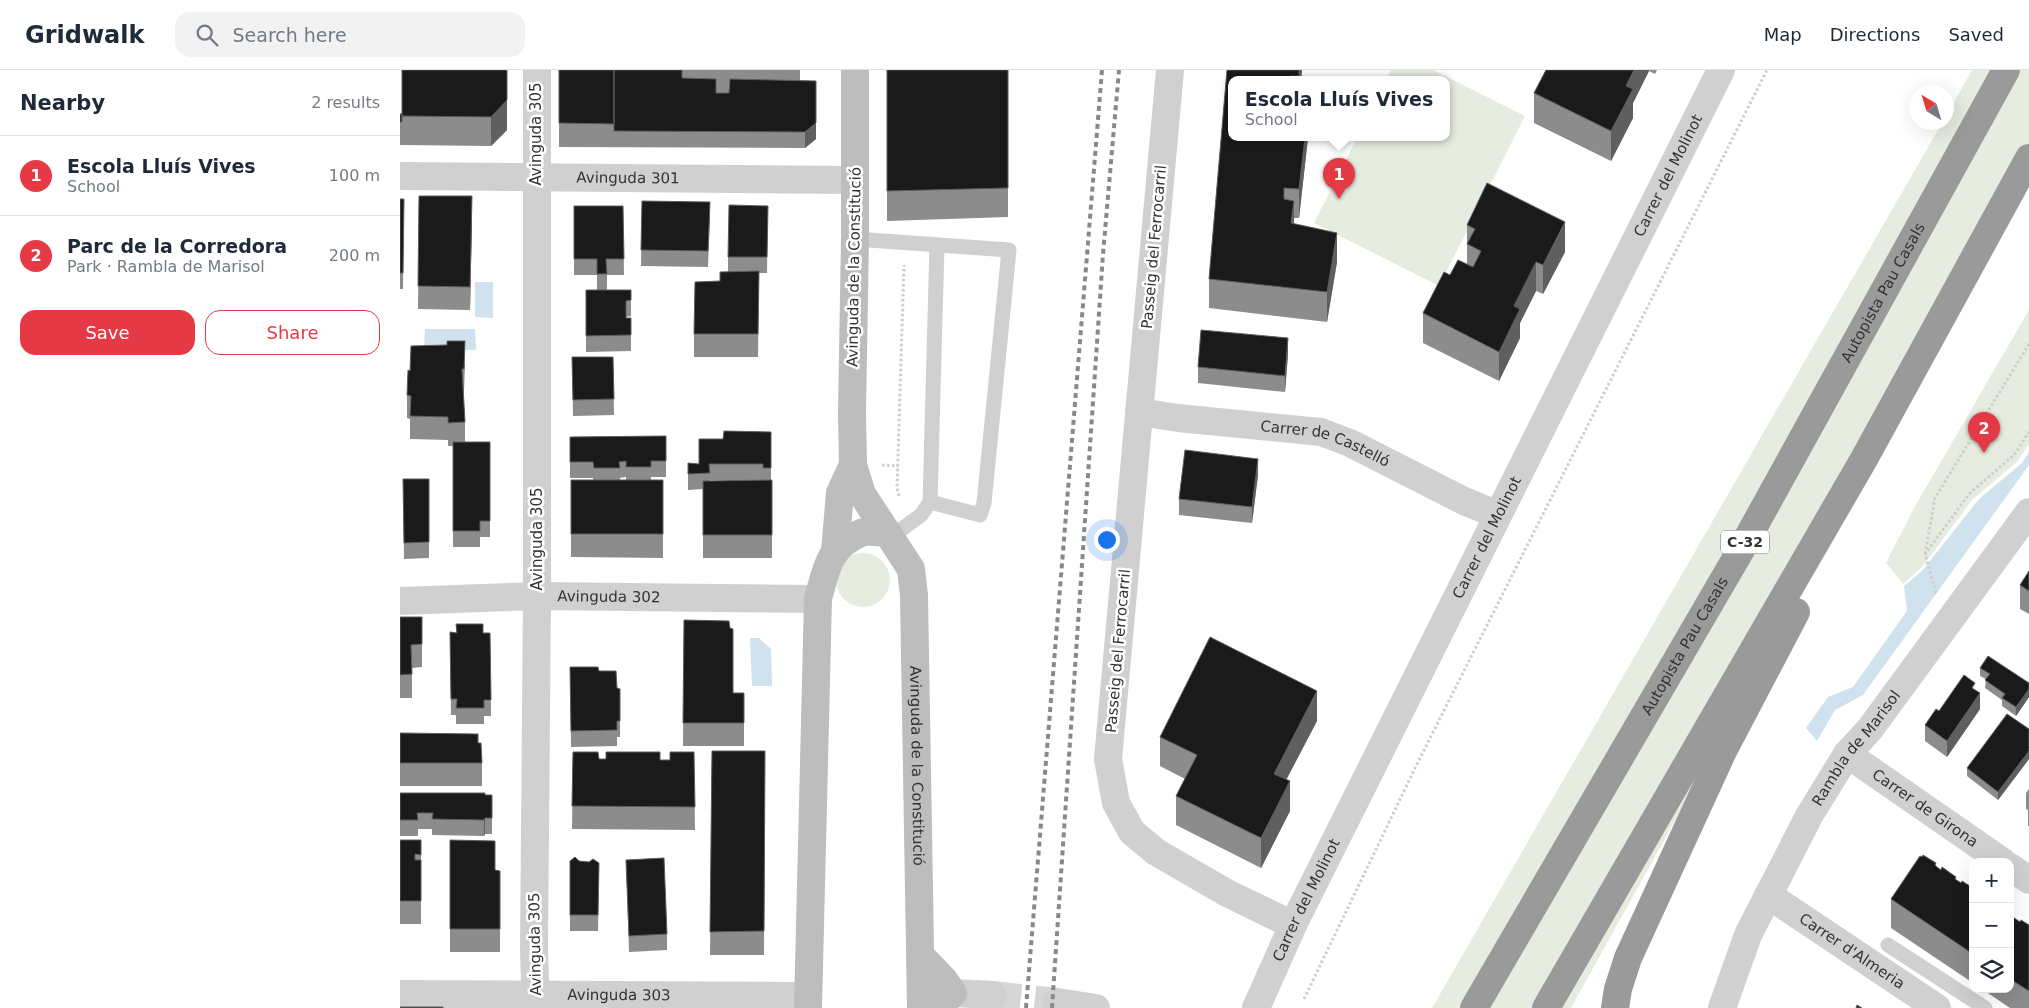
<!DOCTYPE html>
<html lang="en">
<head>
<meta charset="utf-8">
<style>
  body { margin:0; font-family:"DejaVu Sans",sans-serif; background:#f2f2f3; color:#1f2937 }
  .controls { position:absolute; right:15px; bottom:15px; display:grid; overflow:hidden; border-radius:10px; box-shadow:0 5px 20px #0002 }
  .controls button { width:45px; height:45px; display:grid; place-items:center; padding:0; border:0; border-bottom:1px solid #e0e1e3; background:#fff; color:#1f2937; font:25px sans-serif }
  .compass { position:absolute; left:1509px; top:15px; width:45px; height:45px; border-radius:50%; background:#fff; box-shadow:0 5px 20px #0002; rotate:322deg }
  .you { position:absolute; left:706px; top:469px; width:18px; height:18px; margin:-12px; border:4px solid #fff; border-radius:50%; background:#1a73e8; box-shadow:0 0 0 8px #1a73e833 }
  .badge { display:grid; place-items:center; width:32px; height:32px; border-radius:50%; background:#e63946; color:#fff; font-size:16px; font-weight:700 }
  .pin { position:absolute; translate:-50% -41px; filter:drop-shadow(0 1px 2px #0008) }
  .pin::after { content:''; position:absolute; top:26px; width:18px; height:15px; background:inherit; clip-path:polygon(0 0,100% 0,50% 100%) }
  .popup { position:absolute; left:828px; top:6px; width:222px; height:65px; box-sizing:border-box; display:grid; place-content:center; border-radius:10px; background:#fff; filter:drop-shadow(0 1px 4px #0005); font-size:16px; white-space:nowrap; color:#747a83 }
  .popup b { font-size:19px; color:#1f2937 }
  .popup::after { content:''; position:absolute; left:50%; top:100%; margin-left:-10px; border:10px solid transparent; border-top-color:#fff }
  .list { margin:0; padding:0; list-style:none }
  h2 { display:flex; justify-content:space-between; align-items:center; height:65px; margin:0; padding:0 20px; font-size:21px }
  h2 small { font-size:16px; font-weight:400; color:#747a83 }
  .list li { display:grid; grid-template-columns:32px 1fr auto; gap:15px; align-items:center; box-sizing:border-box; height:80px; padding:0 20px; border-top:1px solid #e0e1e3 }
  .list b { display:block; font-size:19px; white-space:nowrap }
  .list p { margin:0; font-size:16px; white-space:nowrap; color:#747a83 }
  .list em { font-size:16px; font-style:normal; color:#747a83 }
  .actions { display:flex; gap:10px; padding:15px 20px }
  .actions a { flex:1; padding:11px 0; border:1px solid #e63946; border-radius:15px; text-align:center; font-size:18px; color:#e63946 }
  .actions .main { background:#e63946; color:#fff }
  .icon { flex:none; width:28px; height:28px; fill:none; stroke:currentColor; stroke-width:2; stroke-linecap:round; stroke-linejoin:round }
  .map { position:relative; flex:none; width:1629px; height:938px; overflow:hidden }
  header { display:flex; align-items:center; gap:30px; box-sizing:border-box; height:70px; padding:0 25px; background:#fff; border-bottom:1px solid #e0e1e3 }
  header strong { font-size:24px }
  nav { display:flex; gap:28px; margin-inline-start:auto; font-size:18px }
  .search { width:350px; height:45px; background:#f2f2f3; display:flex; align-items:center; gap:12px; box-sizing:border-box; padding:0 18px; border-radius:15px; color:#747a83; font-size:19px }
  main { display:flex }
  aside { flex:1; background:#fff }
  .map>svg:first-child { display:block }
</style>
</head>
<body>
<header>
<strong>Gridwalk</strong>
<div class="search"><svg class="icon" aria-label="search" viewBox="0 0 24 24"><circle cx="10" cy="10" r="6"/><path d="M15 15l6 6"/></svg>Search here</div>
<nav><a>Map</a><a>Directions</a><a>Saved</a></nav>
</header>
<main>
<aside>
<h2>Nearby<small>2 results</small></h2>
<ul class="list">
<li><span class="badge">1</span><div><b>Escola Lluís Vives</b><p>School</p></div><em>100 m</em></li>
<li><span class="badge">2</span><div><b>Parc de la Corredora</b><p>Park · Rambla de Marisol</p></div><em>200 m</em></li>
</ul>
<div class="actions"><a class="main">Save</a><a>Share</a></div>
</aside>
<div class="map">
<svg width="1629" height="938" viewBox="0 0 1629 938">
  <rect width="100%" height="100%" fill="#fff"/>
  <path fill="#e6ecdf" d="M991,0H1033L1125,46L1039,216L914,153L957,68H1046V10H986Z
    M1572,0H1629V113L1171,938H1032L1542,53L1546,52L1547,45Z
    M1629,240V374L1617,392L1572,430L1523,496L1503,514L1486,493L1514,438Z
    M436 510a27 27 0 1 1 54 0a27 27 0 1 1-54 0Z"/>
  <path fill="#cfe2ee" d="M75,212H93V248L75,247Z
    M25,259H75L76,280H24Z
    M1629,382V395L1463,625L1435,640L1417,671L1406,658L1428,627L1453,617L1507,541L1504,516L1522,501L1579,429L1622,393Z
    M350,568H359L371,579L372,616H352Z"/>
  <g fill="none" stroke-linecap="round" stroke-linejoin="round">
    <path stroke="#d6d6d6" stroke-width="28" stroke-dasharray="28 14" stroke-linecap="butt" d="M593,925L657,932"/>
    <path stroke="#cdcdcd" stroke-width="3" stroke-dasharray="2.5 2.5" stroke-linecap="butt" d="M482,395L498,396
      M499,426L497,418L504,195
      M1525,484L1535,428L1629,274
      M1536,523L1525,484L1570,423L1614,385L1629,362
      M904,929L1018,692L1367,0"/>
    <path stroke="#d0d0d0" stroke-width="15" d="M455,169L609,180L584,433L580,445L530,432
      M491,467L521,445L530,432L537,175
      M1488,875L1585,938"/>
    <g stroke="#d0d0d0" stroke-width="28">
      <path d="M770,0L708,689L716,733L732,762L756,782L827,823L893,855"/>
      <path id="s1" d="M0,106L455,110"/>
      <path id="s2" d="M739,342L778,348L921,362L950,373L1064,431L1098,445"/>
      <path id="s3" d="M0,531L137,526L418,529"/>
      <path id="s4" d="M1447,684L1603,792"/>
      <path d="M1610,797L1629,810"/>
      <path id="s5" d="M1368,825L1537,938"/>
      <path d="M553,923L593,925"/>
      <path id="s6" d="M0,924L408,926"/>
      <path d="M657,932L696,938"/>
      <path d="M136,938L134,880L137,526V0"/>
      <path id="s7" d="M856,938L893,855L1321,0"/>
      <path id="s8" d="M1322,938L1348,865L1409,746L1447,684L1470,659L1629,442"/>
    </g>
    <g stroke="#bdbdbd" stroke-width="28">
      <path id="s9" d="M455,0V169L452,343L453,395L462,424L511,499L514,525L521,938"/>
      <path d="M435,482L440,423L453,395"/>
      <path d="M521,886L544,910L553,923L538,938"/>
      <path d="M408,938L418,529C426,499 429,476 461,463C468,460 480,463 488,463"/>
    </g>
    <g stroke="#9a9a9a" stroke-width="28">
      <path id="s10" d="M1074,938L1342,478L1606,0"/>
      <path d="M1146,938L1464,389L1629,88"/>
      <path d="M1215,938L1218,919L1228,888L1323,681L1396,542"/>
    </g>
    <path stroke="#888" stroke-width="4" stroke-dasharray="5 4" stroke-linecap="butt" d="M626,938L702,0
      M652,938L703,184L719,0"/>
  </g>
  <path fill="#8c8c8c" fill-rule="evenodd" d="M107,0V60L91,76L0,75V44Z
    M159,0H400V11L416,69L405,78L159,77Z
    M487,0H608V147L487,151Z
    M827,0H902L901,10H832L908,68L899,148H894V154L937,192L927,252L809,238V209Z
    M1146,0H1257L1255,4L1249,1L1233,33V48L1211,91L1134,53V23Z
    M19,126L72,150L70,240L18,239Z
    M0,129H4L3,219H0Z
    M242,131L310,148L308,197L241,196Z
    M174,136H223L224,205H207V220H231V246L226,247V248H231V281L186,282V220H197V205H174Z
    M368,136L367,203H359L358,287H294V264L320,211L328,202V187Z
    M1067,155L1165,182L1143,224L1136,221L1120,253V268L1099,311L1023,273V243L1067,194Z
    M888,284L885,322L798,313V297Z
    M172,287H213L214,345L173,346Z
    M65,294L64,322H63L65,352V372H90V467H80V477H53V376H48V370L10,369V349L7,348V325L10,301Z
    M371,362V410H372V488H303V419L288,420V393L299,394L323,369ZM310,410H363L310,411Z
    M266,366V407H251V410H263V488L171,487V410H193V408H170V367ZM226,407V410H220V408Z
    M858,405L852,453L779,445V429Z
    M3,409H29V488L4,489Z
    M1629,501V544L1620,539V515Z
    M0,547H22V597L12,598V628H0Z
    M284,550L330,558L333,623H344V676H283Z
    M56,554L83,563H90L91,646H84V654H56V645H51L50,562L56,563Z
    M170,597L199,601L217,618L220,619V667H217V676L171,677Z
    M1580,598L1629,613V627L1616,646L1602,636V630L1585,618L1586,609L1580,606Z
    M1575,620L1580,639L1547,687L1525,671V655L1539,641Z
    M917,651L886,710L890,741L861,798L776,755V726L785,709L760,696V667Z
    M1629,659V689L1598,730L1567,706V698Z
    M0,663L78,673L82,693V716H0Z
    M312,681H365L364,885H310Z
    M173,682L199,689H206V682L260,690H270V682H294L295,760L172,759Z
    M1629,719V756H1628V740L1626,739V723Z
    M0,723L92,725V764H85L84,766L32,765V759H18V766H0Z
    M0,770H21V854H0Z
    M50,770L95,800L100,801V882H50Z
    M226,790L267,864V880L229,882Z
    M170,791H179L199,793L198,861H170Z
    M1536,796L1556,810L1573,818V913L1491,858V829Z
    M1610,845L1620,852L1629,855V938H1610L1582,919H1610Z"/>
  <path fill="#5f5f5f" d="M107,0V60L91,76V47Z
    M899,0H902L901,10H899Z
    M1234,0H1249V1L1233,33V48L1211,91V61L1226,16Z
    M416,53V69L405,78V62Z
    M905,68H908L899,148V119Z
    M72,126V150L70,240V217Z
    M894,131V160L891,153Z
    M1165,152V182L1143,224V195Z
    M937,163V192L927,252V222Z
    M1136,192V221L1120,253V268L1099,311V282L1114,236Z
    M888,268V284L885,322V306Z
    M858,389V405L852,453V437Z
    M1629,619V627L1616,646V637Z
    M917,621V651L874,733V704Z
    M1580,623V639L1547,687V671Z
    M1629,681V689L1598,730V722Z
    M890,711V741L861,798V768Z
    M85,748V764L84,766V750Z"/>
  <path fill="#1a1a1a" stroke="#5f5f5f" d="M2,0H107V30L91,47L2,46Z
    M159,0H214V54L159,53Z
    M214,0H282V8L316,9V23H329L330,9L416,11V53L405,62L214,61Z
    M487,0H608V118L487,121Z
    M827,0H899V6H890V10H832V68H905L899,119L884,118V129L894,131L891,153L937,163L927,222L809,209Z
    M1146,0H1234L1226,16L1233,19L1211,61L1134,23Z
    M0,44H2V52H0Z
    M1087,113L1165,152L1143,195L1136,192L1114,236L1120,239L1099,282L1023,243L1044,202L1050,205L1058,190L1073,197L1081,181L1067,174L1075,159L1067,155Z
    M19,126H72L70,217L18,216Z
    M0,129H4L3,203H0Z
    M242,131L310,132L308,181L241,180Z
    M329,135L368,136L367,187H328Z
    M174,136H223L224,189H206L207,204H197V189H174Z
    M359,201L358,264H294L295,212L320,211V202Z
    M186,220H231V230L226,231V248H231V265L186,266Z
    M801,260L888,268L885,306L798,297Z
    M47,271H65L64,299H62L65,352L48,353V347L10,346L11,326L7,325L8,300L10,301L11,276L47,275Z
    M172,287H213L214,329L173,330Z
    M324,361L371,362V398H363V394H309L310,403L288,404V393L299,394V369H323Z
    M266,366V391H251V397H226V391L219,392L220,398H194L193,392H170V367Z
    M53,372H90V451H80V461H53Z
    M785,380L858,389L852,437L779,429Z
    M3,409H29V472L4,473Z
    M171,410H263V464H171Z
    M372,410V465H303V411Z
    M1629,501V521L1620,515Z
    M0,547H22V574L11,575L12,604L0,605Z
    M284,550L329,551L330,558L333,559V623H344V653H283Z
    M56,554H83V563H90L91,630H84V638H56L57,629H51L50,562L57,563Z
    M810,567L917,621L874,704L890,711L861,768L776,726L797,685L760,667Z
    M1588,586L1629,613V619L1616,637L1602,628L1605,624L1585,610L1590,604L1580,598Z
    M170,597H198L199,601H216L217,618L220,619V651H217V660L171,661Z
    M1564,605L1575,613L1572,618L1580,623L1547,671L1525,655L1536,639L1539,641Z
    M1607,644L1629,659V681L1598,722L1567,698Z
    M0,663L78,664V673H81L82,693H0Z
    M312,681H365L364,861L310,862Z
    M173,682H198L199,689H206V682H260V690H270V682H294L295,737L172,736Z
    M0,723H85V725H92V748H85L84,750L32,749L33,743H17L18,750H0Z
    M0,770H21V785L15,784V790H21V831H0Z
    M50,770L95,771V800L100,801V859H50Z
    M1523,785L1536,793L1535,795L1538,798L1541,800L1542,797L1556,807L1555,809L1561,813L1562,811L1573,818V884L1491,829L1520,786L1522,787Z
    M175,787L179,791L189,792L193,789L199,793L198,845H170V791Z
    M264,788L267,864L229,866L226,790Z
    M1610,845L1620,852L1621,850L1629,855V921L1610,909Z
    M1457,935L1462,938H1456Z
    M0,937H43V938H0Z"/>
  <g text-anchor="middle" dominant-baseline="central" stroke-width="5" stroke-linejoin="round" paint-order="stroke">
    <rect fill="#fff" stroke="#707070" stroke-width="1" x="1321" y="460.5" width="48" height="23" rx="4"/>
    <g font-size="14" font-weight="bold" fill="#333">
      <text x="1345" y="472">C-32</text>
    </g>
    <g font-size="15" fill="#333" stroke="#fff">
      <text transform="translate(136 64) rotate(-90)">Avinguda 305</text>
      <text stroke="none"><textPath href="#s7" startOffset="929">Carrer del Molinot</textPath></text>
      <text stroke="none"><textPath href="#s1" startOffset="228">Avinguda 301</textPath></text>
      <text transform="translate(754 177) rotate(-85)">Passeig del Ferrocarril</text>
      <text transform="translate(454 197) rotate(-89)">Avinguda de la Constitució</text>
      <text stroke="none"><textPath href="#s10" startOffset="824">Autopista Pau Casals</textPath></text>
      <text stroke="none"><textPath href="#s2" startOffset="190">Carrer de Castelló</textPath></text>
      <text stroke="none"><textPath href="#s7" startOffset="524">Carrer del Molinot</textPath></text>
      <text transform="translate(137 469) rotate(-90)">Avinguda 305</text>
      <text stroke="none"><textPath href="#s3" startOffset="209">Avinguda 302</textPath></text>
      <text stroke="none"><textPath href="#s10" startOffset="419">Autopista Pau Casals</textPath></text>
      <text transform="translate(718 581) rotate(-85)">Passeig del Ferrocarril</text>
      <text stroke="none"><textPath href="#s8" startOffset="294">Rambla de Marisol</textPath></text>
      <text stroke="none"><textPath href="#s9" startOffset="712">Avinguda de la Constitució</textPath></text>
      <text stroke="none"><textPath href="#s4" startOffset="95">Carrer de Girona</textPath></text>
      <text stroke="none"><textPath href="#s7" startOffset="119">Carrer del Molinot</textPath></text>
      <text transform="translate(135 874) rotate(-91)">Avinguda 305</text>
      <text stroke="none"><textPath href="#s5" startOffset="101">Carrer d'Almeria</textPath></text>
      <text stroke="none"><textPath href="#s6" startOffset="219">Avinguda 303</textPath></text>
    </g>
  </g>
</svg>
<div class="controls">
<button>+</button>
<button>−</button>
<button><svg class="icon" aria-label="layers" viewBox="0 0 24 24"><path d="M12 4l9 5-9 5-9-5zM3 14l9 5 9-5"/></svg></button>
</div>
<svg class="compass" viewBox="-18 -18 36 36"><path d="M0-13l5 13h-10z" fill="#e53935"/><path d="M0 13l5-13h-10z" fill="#747a83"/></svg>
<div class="you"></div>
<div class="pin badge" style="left:939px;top:129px">1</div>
<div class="popup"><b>Escola Lluís Vives</b>School</div>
<div class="pin badge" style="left:1584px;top:383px">2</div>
</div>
</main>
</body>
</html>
